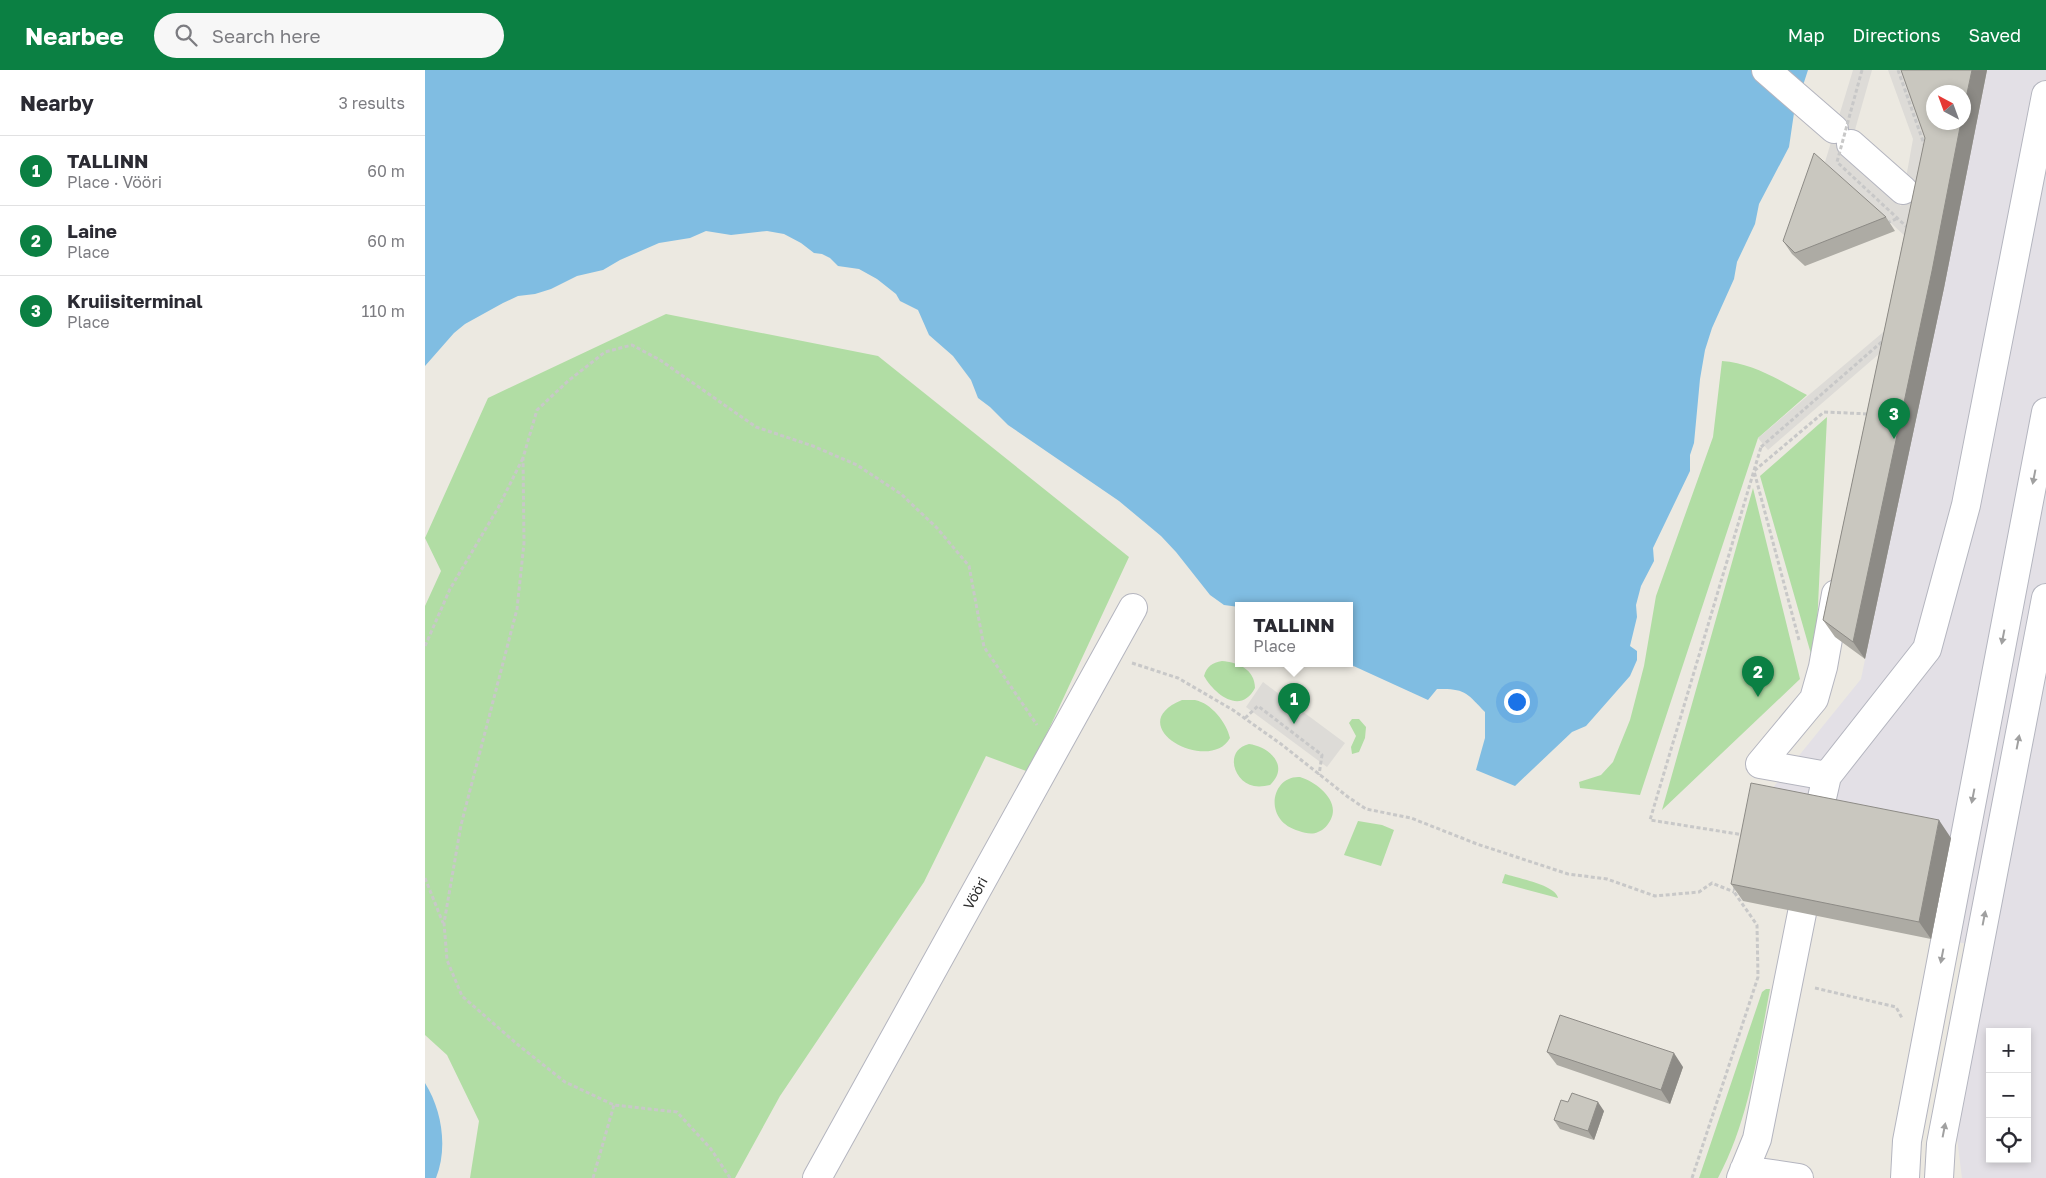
<!DOCTYPE html>
<html lang="en">
<head>
<meta charset="utf-8">
<style>
  body { margin:0; font-family:"Golos Text",sans-serif; background:#f7f7f7; color:#2b2b33 }
  .controls { position:absolute; right:15px; bottom:15px; display:grid; overflow:hidden; border-radius:0px; box-shadow:0 2px 8px #0003 }
  .controls button { width:45px; height:45px; display:grid; place-items:center; padding:0; border:0; border-bottom:1px solid #e1e1e2; background:#fff; color:#2b2b33; font:25px sans-serif }
  .compass { position:absolute; left:1501px; top:15px; width:45px; height:45px; border-radius:50%; background:#fff; box-shadow:0 2px 8px #0003; rotate:319deg }
  .you { position:absolute; left:1091px; top:631px; width:18px; height:18px; margin:-12px; border:4px solid #fff; border-radius:50%; background:#1a73e8; box-shadow:0 0 0 8px #1a73e833 }
  .badge { display:grid; place-items:center; width:32px; height:32px; border-radius:50%; background:#0b8043; color:#fff; font-size:16px; font-weight:700 }
  .pin { position:absolute; translate:-50% -41px; filter:drop-shadow(0 1px 2px #0008) }
  .pin::after { content:''; position:absolute; top:26px; width:18px; height:15px; background:inherit; clip-path:polygon(0 0,100% 0,50% 100%) }
  .popup { position:absolute; left:810px; top:532px; width:118px; height:65px; box-sizing:border-box; display:grid; place-content:center; border-radius:0px; background:#fff; filter:drop-shadow(0 1px 4px #0005); font-size:16px; white-space:nowrap; color:#7c7c81 }
  .popup b { font-size:19px; color:#2b2b33 }
  .popup::after { content:''; position:absolute; left:50%; top:100%; margin-left:-10px; border:10px solid transparent; border-top-color:#fff }
  .list { margin:0; padding:0; list-style:none }
  h2 { display:flex; justify-content:space-between; align-items:center; height:65px; margin:0; padding:0 20px; font-size:21px }
  h2 small { font-size:16px; font-weight:400; color:#7c7c81 }
  .list li { display:grid; grid-template-columns:32px 1fr auto; gap:15px; align-items:center; box-sizing:border-box; height:70px; padding:0 20px; border-top:1px solid #e1e1e2 }
  .list b { display:block; font-size:19px; white-space:nowrap }
  .list p { margin:0; font-size:16px; white-space:nowrap; color:#7c7c81 }
  .list em { font-size:16px; font-style:normal; color:#7c7c81 }
  .icon { flex:none; width:28px; height:28px; fill:none; stroke:currentColor; stroke-width:2; stroke-linecap:round; stroke-linejoin:round }
  .map { position:relative; flex:none; width:1621px; height:1108px; overflow:hidden }
  header { display:flex; align-items:center; gap:30px; box-sizing:border-box; height:70px; padding:0 25px; background:#0b8043; color:#fff }
  header strong { font-size:24px }
  nav { display:flex; gap:28px; margin-inline-start:auto; font-size:18px }
  .search { width:350px; height:45px; background:#f7f7f7; display:flex; align-items:center; gap:12px; box-sizing:border-box; padding:0 18px; border-radius:28px; color:#7c7c81; font-size:19px }
  main { display:flex }
  aside { flex:1; background:#fff }
  .map>svg:first-child { display:block }
</style>
</head>
<body>
<header>
<strong>Nearbee</strong>
<div class="search"><svg class="icon" aria-label="search" viewBox="0 0 24 24"><circle cx="10" cy="10" r="6"/><path d="M15 15l6 6"/></svg>Search here</div>
<nav><a>Map</a><a>Directions</a><a>Saved</a></nav>
</header>
<main>
<aside>
<h2>Nearby<small>3 results</small></h2>
<ul class="list">
<li><span class="badge">1</span><div><b>TALLINN</b><p>Place · Vööri</p></div><em>60 m</em></li>
<li><span class="badge">2</span><div><b>Laine</b><p>Place</p></div><em>60 m</em></li>
<li><span class="badge">3</span><div><b>Kruiisiterminal</b><p>Place</p></div><em>110 m</em></li>
</ul>
</aside>
<div class="map">
<svg width="1621" height="1108" viewBox="0 0 1621 1108">
  <rect width="100%" height="100%" fill="#ece9e1"/>
  <path fill="#e3e0e6" fill-rule="evenodd" d="M1562,0H1621V1108H1537L1532,1068L1535,1048L1568,877L1506,869L1526,768L1338,730L1436,609ZM1565,962H1602V1089H1565Z"/>
  <path fill="#b1dda4" d="M241,244L453,286L704,487L604,702L561,686L499,812L355,1026L310,1108H45L54,1051L22,985L0,965V536L16,501L0,468L63,328Z
    M1297,291C1328,293 1356,311 1382,325L1333,368L1215,725L1155,718L1154,712L1176,705L1188,692L1205,650L1219,596L1231,526L1288,367Z
    M1402,347L1390,598L1335,406Z
    M1328,418L1375,609L1237,740Z
    M797,591C812,592 830,599 830,618C816,645 790,625 779,606C782,596 787,593 797,591Z
    M757,630C761,630 766,630 770,630C786,633 802,653 805,668C785,705 694,656 757,630Z
    M927,649H934L941,657L940,668L934,682L927,684L926,677L931,666L924,653Z
    M824,674C845,677 865,696 845,715C840,716 835,717 829,716C808,712 799,680 824,674Z
    M875,707C891,712 915,730 906,749C903,755 899,760 893,762C887,765 880,763 874,761C837,751 846,705 875,707Z
    M933,751L957,755L969,760L956,796L919,785Z
    M1080,804C1092,808 1131,815 1133,828L1077,813Z
    M1341,919H1345C1333,982 1324,1050 1293,1108H1274L1337,922Z"/>
  <path fill="#dddbd7" d="M1428,0H1447L1422,88L1476,136L1488,69L1463,0H1481L1532,140L1477,264L1343,380L1333,368L1482,242L1495,180L1400,92Z
    M838,612L920,673L902,697L821,637Z"/>
  <path fill="#80bde2" d="M0,0H1383L1369,43L1364,77L1334,134L1330,154L1312,192L1309,209L1287,258L1280,280L1275,309L1269,373L1265,385V401L1228,478L1229,491L1216,516L1211,535L1212,547L1205,576L1212,581V590L1205,606L1161,656L1147,662L1090,716L1051,700L1060,668V642C1042,623 1040,618 1012,619L1003,630L922,593H924V535H814V537L799,535L785,525L751,482L736,466L694,431L583,355L565,337L553,328L546,310L528,286L504,265L493,240L475,231L471,224L452,209L434,199L413,196L405,188L397,184L389,183L376,173L359,164L342,161L306,165L281,161L265,168L234,173L195,190L178,200L152,206L126,219L110,224L93,226L78,233L40,254L29,263L0,296Z
    M0,1013C17,1040 23,1078 11,1108H0Z"/>
  <g fill="none" stroke-linecap="round" stroke-linejoin="round">
    <defs>
      <path id="minor" d="M1341,0L1409,59
        M1426,74L1478,120
        M1402,706L1335,694L1389,629L1398,597L1411,524
        M1394,741L1402,706L1502,579L1541,435L1621,25
        M1319,1100L1374,1108
        M392,1108L708,538
        M1316,1108L1332,1069L1377,843
        M1480,1108L1482,1071L1621,342
        M1514,1108L1516,1074L1621,528"/>
    </defs>
    <use href="#minor" stroke="#b4b5bf" stroke-width="30"/>
    <path stroke="#c8c8c8" stroke-width="3" stroke-dasharray="4 2.5" stroke-linecap="butt" d="M1473,0L1500,77
      M1462,153L1473,148
      M1374,570L1329,401L1399,342L1444,344
      M0,576L25,519L73,438L98,388
      M707,593L753,608L808,640L856,674L923,727L941,739L986,748L1052,774L1143,804L1182,809L1230,826L1274,822L1287,813L1309,822
      M820,648L833,636L897,685L894,705
      M1318,766L1319,765L1225,750L1336,377
      M0,808L18,853
      M1390,918L1471,937L1477,948
      M168,1108L189,1035
      M305,1108L286,1079L252,1042L189,1035L140,1012L92,974L37,926L22,890L19,853L36,755L92,539L99,473L98,388L112,340L143,311L180,282L207,275L235,290L331,357L388,376L432,395L476,424L512,458L544,496L559,577L612,655
      M1267,1108L1333,907L1332,855L1309,822L1310,817"/>
    <use href="#minor" stroke="#fff" stroke-width="28"/>
    <path stroke="#c8c8c8" stroke-width="3" stroke-dasharray="4 2.5" stroke-linecap="butt" d="M1437,0L1412,92L1484,159
      M1336,377L1460,269"/>
  </g>
  <path fill="#adaba4" d="M1476,0H1562L1519,218L1440,589L1410,567L1398,550L1500,68Z
    M1461,147L1470,161L1380,196L1367,184L1358,171Z
    M1526,768L1506,869L1318,831L1306,814Z
    M1122,982L1258,997L1245,1034L1132,995Z
    M1143,1032L1179,1041L1169,1070L1135,1059L1129,1050Z"/>
  <path fill="#8d8b86" d="M1547,0H1562L1519,218L1440,589L1428,572L1536,52H1538V42Z
    M1514,750L1526,768L1506,869L1494,852Z
    M1249,983L1258,997L1245,1034L1236,1020Z
    M1173,1032L1179,1041L1169,1070L1163,1061Z"/>
  <path fill="#c9c7bf" stroke="#8d8b86" d="M1476,0H1547L1538,42V22H1508V52H1536L1507,201L1428,572L1398,550L1500,68Z
    M1389,83L1461,147L1370,183L1358,171Z
    M1326,713L1514,750L1494,852L1306,814Z
    M1135,945L1249,983L1236,1020L1122,982Z
    M1147,1023L1173,1032L1163,1061L1129,1050L1136,1030L1143,1032Z"/>
  <defs><path id="oneway-solid" d="M-6-.8H1V-3.2L6.5 0L1 3.2V.8H-6Z" transform="scale(1.25)"/></defs>
  <g fill="#a0a0a0">
    <use href="#oneway-solid" transform="translate(1609 407) rotate(101)"/>
    <use href="#oneway-solid" transform="translate(1578 567) rotate(101)"/>
    <use href="#oneway-solid" transform="translate(1593 672) rotate(-79)"/>
    <use href="#oneway-solid" transform="translate(1548 726) rotate(101)"/>
    <use href="#oneway-solid" transform="translate(1559 848) rotate(-79)"/>
    <use href="#oneway-solid" transform="translate(1517 886) rotate(101)"/>
    <use href="#oneway-solid" transform="translate(1519 1060) rotate(-79)"/>
  </g>
  <g text-anchor="middle" dominant-baseline="central" stroke-width="4" stroke-linejoin="round" paint-order="stroke">
    <g font-size="14" fill="#2d2d2d" stroke="#fff">
      <text transform="translate(550 823) rotate(-61)">Vööri</text>
    </g>
  </g>
</svg>
<div class="controls">
<button>+</button>
<button>−</button>
<button><svg class="icon" aria-label="locate" viewBox="0 0 24 24"><circle cx="12" cy="12" r="6"/><path d="M12 2v4M12 18v4M2 12h4M18 12h4"/></svg></button>
</div>
<svg class="compass" viewBox="-18 -18 36 36"><path d="M0-13l5 13h-10z" fill="#e53935"/><path d="M0 13l5-13h-10z" fill="#7c7c81"/></svg>
<div class="you"></div>
<div class="pin badge" style="left:869px;top:654px">1</div>
<div class="popup"><b>TALLINN</b>Place</div>
<div class="pin badge" style="left:1333px;top:627px">2</div>
<div class="pin badge" style="left:1469px;top:369px">3</div>
</div>
</main>
</body>
</html>
